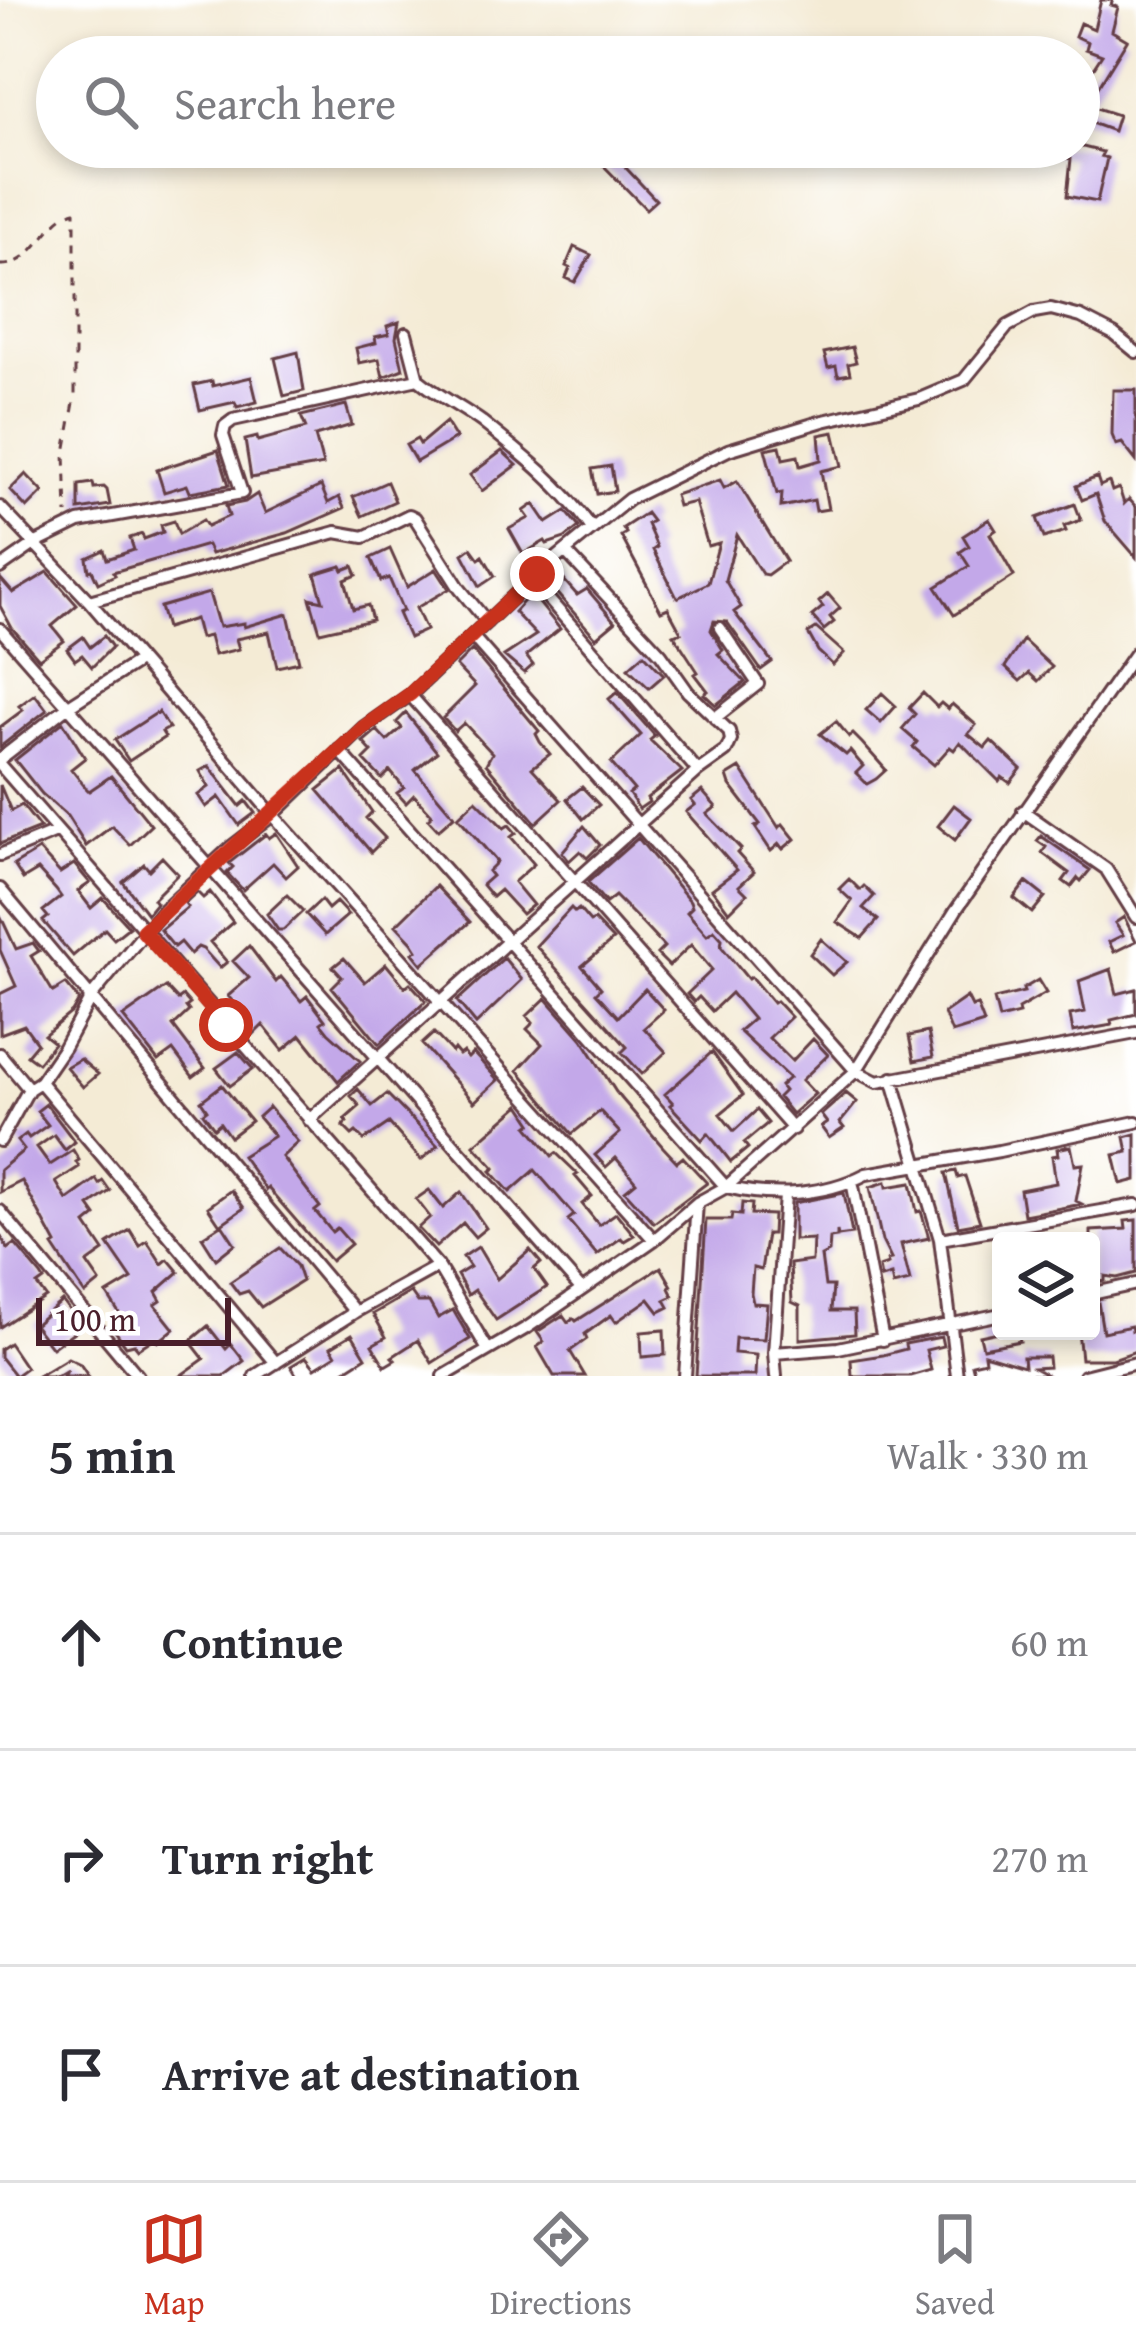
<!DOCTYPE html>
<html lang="en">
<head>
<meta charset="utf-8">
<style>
  body { margin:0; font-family:"Gentium Book Plus",serif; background:#f7f7f7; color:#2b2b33 }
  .controls { position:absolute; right:36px; bottom:36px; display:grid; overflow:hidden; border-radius:12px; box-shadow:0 6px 18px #0003 }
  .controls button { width:108px; height:108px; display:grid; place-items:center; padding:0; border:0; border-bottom:3px solid #e1e1e2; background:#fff; color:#2b2b33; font:60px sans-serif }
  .scale { position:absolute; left:36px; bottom:30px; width:195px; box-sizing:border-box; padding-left:12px; border:6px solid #4a1f2b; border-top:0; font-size:33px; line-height:42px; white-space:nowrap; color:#4a1f2b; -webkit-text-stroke:9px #fff; paint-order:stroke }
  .stop { position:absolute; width:36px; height:36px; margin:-27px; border:9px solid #c8321e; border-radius:50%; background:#fff }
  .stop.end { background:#c8321e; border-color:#fff; box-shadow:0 3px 12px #0008 }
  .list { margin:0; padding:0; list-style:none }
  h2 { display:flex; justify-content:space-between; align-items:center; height:156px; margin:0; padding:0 48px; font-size:51px }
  h2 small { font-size:39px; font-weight:400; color:#7c7c81 }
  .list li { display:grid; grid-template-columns:78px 1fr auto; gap:36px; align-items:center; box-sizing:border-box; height:216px; padding:0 48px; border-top:3px solid #e1e1e2 }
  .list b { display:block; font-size:45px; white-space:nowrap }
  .list em { font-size:39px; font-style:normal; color:#7c7c81 }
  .icon { flex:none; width:66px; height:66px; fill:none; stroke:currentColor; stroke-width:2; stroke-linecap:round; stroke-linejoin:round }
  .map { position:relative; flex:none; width:1136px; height:1376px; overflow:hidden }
  .search { position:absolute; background:#fff; box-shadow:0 6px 18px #0003; left:36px; right:36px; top:36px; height:132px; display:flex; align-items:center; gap:30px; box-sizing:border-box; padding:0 42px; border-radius:66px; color:#7c7c81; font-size:45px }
  .sheet { height:804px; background:#fff }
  nav { display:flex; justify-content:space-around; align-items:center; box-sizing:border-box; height:168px; border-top:3px solid #e1e1e2; background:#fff; font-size:33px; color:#7c7c81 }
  nav a { display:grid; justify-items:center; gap:6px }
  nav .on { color:#c8321e }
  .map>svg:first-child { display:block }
</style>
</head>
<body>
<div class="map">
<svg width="1136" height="1376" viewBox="0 0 1136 1376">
  <rect width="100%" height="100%" fill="#fff"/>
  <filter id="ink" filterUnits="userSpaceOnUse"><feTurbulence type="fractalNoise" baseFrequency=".00833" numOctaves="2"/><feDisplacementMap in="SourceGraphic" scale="24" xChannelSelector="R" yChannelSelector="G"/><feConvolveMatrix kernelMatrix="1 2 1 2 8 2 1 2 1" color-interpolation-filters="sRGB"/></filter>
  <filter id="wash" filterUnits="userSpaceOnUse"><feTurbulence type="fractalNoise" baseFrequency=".004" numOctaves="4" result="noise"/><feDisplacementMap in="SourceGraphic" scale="48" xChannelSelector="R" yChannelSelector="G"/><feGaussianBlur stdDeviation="2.7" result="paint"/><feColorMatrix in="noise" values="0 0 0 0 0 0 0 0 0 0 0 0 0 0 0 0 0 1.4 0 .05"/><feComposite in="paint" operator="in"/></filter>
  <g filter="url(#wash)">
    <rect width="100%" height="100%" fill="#f4ebd5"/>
    <g id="blocks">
      <path fill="#c3a8e9" d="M1101,0H1113L1111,5L1118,7L1112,31L1127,40L1092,97L1080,89L1102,55L1086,49L1088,42L1075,36L1080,23L1094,29Z
        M1087,105L1118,115L1113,131L1083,120Z
        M1039,147H1083L1103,152L1101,156L1107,158L1097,202L1067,196L1071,159L1039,151Z
        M610,151L656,200L646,209L600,162Z
        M574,247L591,255L575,282L566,278L570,268L566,266Z
        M399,322L396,338L403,369L383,377L379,359L359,363L356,348L376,343L375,337L389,334L387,326Z
        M852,347L856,362L848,364L850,374L838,376L836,366L828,368L824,353Z
        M298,352L304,391L284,396L275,358Z
        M251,377L257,402L237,407L235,402L200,410L194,385L212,381L213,386Z
        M1113,390H1136V461L1122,443L1116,445L1112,435Z
        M346,405L352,425L315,436L323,465L251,478L245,440L257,437L258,441L306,428L301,416Z
        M446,422L456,438L416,462L406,445L417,439L420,444Z
        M834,432L842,466L821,471L828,509L816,511L814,500L781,507L782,493L777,494L765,449L780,446L783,459L798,456L800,466L821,460L819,435Z
        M218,450L229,485L190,492L187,485L164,492L157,470Z
        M502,451L517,465L482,491L470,475Z
        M611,466L615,491L597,494L592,469Z
        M26,474L43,492L27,508L10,490Z
        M1097,477L1100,486L1109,482L1112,491L1119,488L1124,504L1129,499L1136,507V557L1105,521L1096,494L1082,500L1076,486Z
        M720,480L724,488L737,481L786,561L767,575L762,574L737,535L725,580L741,607L734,612L772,662L761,670L727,622L714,621L711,630L723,650L718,654L745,682L716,705L704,694L708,691L695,674L698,672L674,635L681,632L668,608L661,611L621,536L626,533L623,528L646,513L652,521L647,524L657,547L653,550L677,598L708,583L719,543L708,546L695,502L678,506L675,495Z
        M387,482L395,501L362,516L353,497Z
        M93,483L94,488L104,487L107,490L110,505L79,510V485Z
        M321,486L328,503L339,497L344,508L287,533L211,554L207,545L113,572L115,575L98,583L92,570L89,571L87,558L104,550L107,559L134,550L130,538L142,534L144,539L163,532L161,525L174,521L179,534L203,520L207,526L229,516L226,506L245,502L257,494L265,513Z
        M534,504L547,523L566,511L579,527L565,538L547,544L545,541L523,554L509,529L529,518L524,511Z
        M1075,504L1081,520L1064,526L1066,531L1044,538L1037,518Z
        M989,519L996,530L990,534L1014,576L954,615L936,587L969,566L960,552L969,546L963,536Z
        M471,548L479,559L483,556L495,576L480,586L463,554Z
        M390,549L407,587L436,569L449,589L416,608L426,630L409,638L398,613L403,611L389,578L381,581L371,558Z
        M341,566L343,570L353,566L357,575L345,580L353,609L368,605L372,620L320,632L310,598L323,601L315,574Z
        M556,571L577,595L587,589L615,622L596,638L545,580Z
        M48,572L77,605L52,626L64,641L39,659L12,628L0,606V578L13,593Z
        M209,593L219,627L244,623V627L288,614L299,662L277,667L269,632L236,639L239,649L214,655L209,636L200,638L195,619L166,628L160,607Z
        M531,593L560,629L526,656L533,665L524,673L504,656L536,635L514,612Z
        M828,594L840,608L830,617L834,622L824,630L812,616L823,607L819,602Z
        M816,628L844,653L833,665L818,651L808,633Z
        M104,636L112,647L92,667L82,655L75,660L67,649L83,637L90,647Z
        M1023,640L1052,667L1038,681L1029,673L1020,681L1005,667Z
        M472,650L539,731L536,734L540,742L550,754L532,768L561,800L536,823L486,764L492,753L464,723L455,731L443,718L475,686L456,666Z
        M644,654L664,675L649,688L628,668Z
        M617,692L655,736L650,740L682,771L647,798L649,802L639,809L629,794L634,790L611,763L641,735L609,699Z
        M882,693L896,706L881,723L866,710Z
        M923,693L937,707L941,703L948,709L952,704L976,725L968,734L985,748L991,741L1021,769L1010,783L1002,777L999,781L960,742L954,750L950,747L934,765L913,747L917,742L902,729L915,714L909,708Z
        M35,694L47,710L0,747V727L23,710L19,706Z
        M158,712L169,728L162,732L165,737L129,761L115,740Z
        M406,713L437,752L415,770L454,816L438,830L428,819L432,815L414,795L406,803L397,793L404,788L390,771L382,779L364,760L372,752L363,742L377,730L387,741L402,728L397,722Z
        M836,721L849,737L853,734L862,743L886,770L876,779L867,784L856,773L863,766L850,751L846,755L820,734Z
        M63,722L85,758L71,769L86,788L89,791L111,776L151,825L130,845L112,826L86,846L67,816L42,794L15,760Z
        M209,766L240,806L246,801L255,813L239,825L219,797L206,807L198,795L209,787L200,771Z
        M740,768L779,828L783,824L795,839L783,849L779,844L771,851L755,827L760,824L730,785L727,776Z
        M343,770L372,812L366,818L385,838L371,852L318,790Z
        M0,785L11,811L22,805L40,828L0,844Z
        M582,787L599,805L583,819L567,799Z
        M702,791L716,807L707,814L741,849L737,853L754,872L739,886L747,894L729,912L712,889L737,870L686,812L695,805L691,800Z
        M476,800L504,828L509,825L516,833L511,837L534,864L514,882L533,905L522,914L500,890L492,897L482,885L492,876L488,871L497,862L458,817Z
        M954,805L971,818L955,840L938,826Z
        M584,826L600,845L587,858L580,851L569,861L562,852Z
        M276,833L298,866L286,877L273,863L243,890L227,873L233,867L229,863L266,834L269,838Z
        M1041,836L1090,870L1081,881L1078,878L1071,887L1063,881L1069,873L1042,853L1046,847L1037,841Z
        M638,838L690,901L692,907L687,912L707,935L714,930L722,939L721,946L748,979L751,977L773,1003L776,1001L791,1017L769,1038L792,1061L813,1039L828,1055L802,1080L815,1094L792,1114L778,1097L784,1091L780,1086L789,1078L739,1031L753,1019L731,993L712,1011L699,997L694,1002L687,994L712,970L691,945L669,966L657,954L664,947L635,916L615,896L606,903L588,882Z
        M39,850L60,873L74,864L90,883L78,891L91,908L103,898L129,927L114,939L105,929L73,956L43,921L48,917L43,911L61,897L56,890L38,870L23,879L14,865Z
        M162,857L178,874L153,899L156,903L147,914L123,882L144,864L149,870Z
        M849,879L860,890L864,886L874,896L863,908L878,920L862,938L837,922L852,901L839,889Z
        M1026,882L1045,897L1032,913L1014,898Z
        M436,886L470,922L422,964L413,953L417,950L412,942L396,925Z
        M197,892L203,898L210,892L233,922L210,942L227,962L220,968L203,949L198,947L190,954L180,942L174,947L160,930L188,907L185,903Z
        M287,895L303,911L283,930H278L267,914Z
        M321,900L328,909L336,902L348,915L325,935L306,914Z
        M571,908L575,912L579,909L590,922L594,920L613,940L582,966L601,988L596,993L618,1017L645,989L664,1010L644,1028L666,1052L642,1074L622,1052L627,1047L536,946Z
        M0,915L16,949L33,943L39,951L31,956L53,992L66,984L79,1000L72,1012L44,1035L54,1043L38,1063L27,1055L37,1043L24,1025L0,1034V994L16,986L0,950Z
        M1124,917L1136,941L1114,952L1109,942L1123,935L1115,923Z
        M821,939L847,962L832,975L810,954Z
        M249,946L276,982L281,977L301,1001L307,996L325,1020L321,1023L328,1032L360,1061L338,1081L301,1035L283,1050L263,1025L253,1035L236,1017L232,1008L235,1004L228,996L249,978L233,961Z
        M344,958L365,982L386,964L405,987L410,983L426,1001L379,1044L332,987L342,977L333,967Z
        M504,958L522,980L476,1024L457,1001Z
        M1111,969L1117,994L1136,989V1014L1111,1020L1112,1025L1073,1032L1070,1015L1085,1012L1079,981Z
        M1038,980L1046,993L1018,1009L1019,1014L999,1019L994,999L1024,992L1023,989Z
        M166,987L178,1000L183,996L190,1004L186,1007L189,1011L173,1026L205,1068L193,1077L173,1050L158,1061L123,1017Z
        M967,997L972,1007L977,1005L984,1023L952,1033L944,1013Z
        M546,998L582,1039L616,1092L663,1147L677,1162L683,1157L707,1183L654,1223L625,1191L636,1182L616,1158L606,1167L595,1155L620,1133L600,1111L572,1134L518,1070L542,1044L527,1029L533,1023L527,1016Z
        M928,1032L933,1057L914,1061L909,1036Z
        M434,1033L452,1052L454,1049L459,1055L463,1052L468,1058L473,1053L498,1080L474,1102L422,1044Z
        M238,1052L253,1069L230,1086L216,1068Z
        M712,1052L743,1095L720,1114L734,1131L757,1110L768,1123L744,1143L748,1148L731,1162L708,1133L702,1140L670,1105L673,1103L665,1094Z
        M80,1059L98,1074L83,1087L66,1067Z
        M222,1085L251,1121L230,1137L220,1123L214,1128L203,1113L207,1110L201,1101Z
        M358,1089L372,1106L387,1094L438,1146L421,1160L389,1123L364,1140L356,1132L352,1135L343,1126L347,1122L345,1119L360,1106L351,1096Z
        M846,1093L857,1102L840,1123L844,1128L829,1138L821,1127L827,1123L821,1115Z
        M46,1104L75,1142L65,1150L54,1135L37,1147L50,1165L73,1150L79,1160L76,1162L79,1167L56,1182L67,1200L96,1179L99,1184L103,1181L110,1191L89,1206L96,1216L86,1224L104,1251L87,1263L100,1282L85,1294L53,1246L56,1244L22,1181L0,1192V1170L24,1150L17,1141L26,1134L29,1138L48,1125L37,1111Z
        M520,1105L532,1123L528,1126L552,1156L556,1153L578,1174L575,1176L592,1196L582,1204L599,1225L616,1213L634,1235L624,1241L621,1238L597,1255L568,1220L574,1215L535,1170L510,1192L491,1171L495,1168L474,1145Z
        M269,1107L298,1142L282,1157L320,1207L315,1211L332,1232L337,1228L351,1244L331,1261L268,1188L266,1190L242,1156L274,1136L258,1117Z
        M1136,1134V1180L1121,1184L1114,1155L1128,1152L1125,1137Z
        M1071,1146L1075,1165L1083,1164L1076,1201L1082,1204L1024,1215L1020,1190L1056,1183L1052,1156L1058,1155L1057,1149Z
        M956,1171L958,1178L965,1176L980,1222L958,1226L946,1173Z
        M886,1182L887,1187L911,1183L917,1212L921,1211L929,1238L901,1244L910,1281L893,1285L891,1275L881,1278L879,1267L888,1264L887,1260L891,1259L882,1241L870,1187Z
        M231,1190L244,1208L220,1225L208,1207Z
        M429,1190L443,1208L461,1192L486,1228L475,1237L463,1223L436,1247L418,1228L430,1217L416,1199Z
        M844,1193L852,1234L838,1236L837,1231V1237L830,1238L829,1252L821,1256L825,1286H833L831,1311H854L855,1334L800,1339V1306L792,1302L790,1264L812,1261L813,1239L794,1240V1203Z
        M742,1203L752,1204L751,1214L773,1215L772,1234H767L761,1270L753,1268L751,1293L753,1303L767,1304L764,1339L735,1338L734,1353L756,1355L755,1376H696L706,1220H731L732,1214L741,1215Z
        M1136,1220V1273L1117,1278L1105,1276V1281L1091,1284V1231L1126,1229L1125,1221Z
        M222,1224L235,1244L216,1259L202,1237Z
        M130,1230L140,1246L147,1241L162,1264L168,1259L179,1272L156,1292L161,1301L155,1305L174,1329L158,1342L153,1339L138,1349L134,1344L126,1346L115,1331L126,1324L107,1294L132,1279L108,1244Z
        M0,1235L8,1249L15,1244L41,1275L44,1280L37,1285L46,1297L0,1327Z
        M478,1247L497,1279L530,1250L541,1263L534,1269L547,1287L496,1320L475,1290L468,1295L457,1275L470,1267L463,1257Z
        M280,1248L297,1266L302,1281L261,1307L248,1291L239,1294L230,1282Z
        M661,1267L672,1286L669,1288L673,1296L665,1300L669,1307L659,1312L649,1299L616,1322L611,1315L585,1334L587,1339L570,1351L585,1376H554L537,1347L544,1342L537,1332L563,1315L568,1322L573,1318L576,1321Z
        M411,1292L418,1302H429L438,1318L453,1310L470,1339L432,1363L418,1340L392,1357L395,1360L385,1366L372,1345L386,1337L373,1314Z
        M62,1301L82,1326L52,1348L34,1325Z
        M1098,1302L1103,1332L1131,1326L1132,1331L1136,1330V1351L1113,1359H1081L1078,1331H1091V1304Z
        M208,1326L226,1349L231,1344L244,1361L224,1376H180L204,1359L190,1341Z
        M664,1330L665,1355L642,1357L641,1332Z
        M1003,1331H1018L1020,1341L983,1348L980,1336Z
        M352,1334L366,1357L336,1376H297L291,1366L306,1357L315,1368L336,1355L331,1347Z
        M941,1337L943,1346L926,1350L931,1370L910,1376H852L851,1360L883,1355L906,1349L905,1344Z
        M9,1343L26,1368L15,1376L0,1357V1349Z
        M984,1354L1024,1366L1023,1357H1048L1049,1367L1034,1368L1049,1376L1005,1373L975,1376L972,1364L985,1361Z
        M68,1358L80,1364L88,1376H63L67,1370L57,1376H38Z"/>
    </g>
  </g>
  <g filter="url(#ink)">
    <use href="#blocks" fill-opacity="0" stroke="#643e44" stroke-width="3"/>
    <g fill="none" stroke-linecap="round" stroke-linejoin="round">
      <defs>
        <path id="minor" d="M406,333L418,379C438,396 461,407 482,422C521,453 565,488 592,529
          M0,507L89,601L273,815L654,1240
          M565,551L661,654L688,692L729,731L731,740L726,751L698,771
          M0,568L36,543L79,522L242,493L223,435L225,426L233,420L418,379
          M89,601L336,532L364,537L409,515L415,518L460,589L487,622
          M0,629L581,1289
          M472,636L856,1071L877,1082L1136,1033
          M410,695L793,1129
          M715,718L758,684L720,628
          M339,750L726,1187C771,1198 824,1196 866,1174L999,1151L1136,1122
          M0,759L67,707L139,661
          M0,765L438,1266L488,1350
          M1023,811L1106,869L1136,917
          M0,855L56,832
          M0,889L355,1312
          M0,1054L29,1089
          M892,1078L940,1239L957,1376
          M40,1082L276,1363
          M309,1120L698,771L531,579
          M0,1141L29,1089L40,1082L64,1047L91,997L164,909L231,847L273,815L364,727L410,695L537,574L629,499L728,450L823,421L919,399L964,380L1008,326L1034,312L1051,309L1081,317L1114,334L1136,352
          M852,1181L883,1340
          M0,1211L138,1376
          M940,1239L1136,1205
          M1091,1294L1136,1284
          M774,1353L838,1348L1001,1314
          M255,1376L355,1312L438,1266
          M444,1376L528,1327L654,1240L697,1203L726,1187L856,1071L956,910L1136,652
          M685,1376L697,1203
          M776,1376L774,1353L785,1195
          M1084,1376L1136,1363"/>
      </defs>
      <use href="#minor" stroke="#643e44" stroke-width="16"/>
      <path stroke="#643e44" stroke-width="3" stroke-dasharray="9 9" stroke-linecap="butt" d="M0,265C35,267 45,219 75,211V397L65,453L67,514"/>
      <use href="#minor" stroke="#fff" stroke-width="10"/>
    </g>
  </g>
  <g fill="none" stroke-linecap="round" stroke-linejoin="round" filter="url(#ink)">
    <path stroke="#c8321e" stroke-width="15" d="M226,1025L143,931L364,727L410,694L537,574"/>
  </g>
</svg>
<div class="controls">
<button><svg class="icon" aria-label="layers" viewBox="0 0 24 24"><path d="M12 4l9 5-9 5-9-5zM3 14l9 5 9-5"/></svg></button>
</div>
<div class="scale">100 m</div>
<div class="stop" style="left:226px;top:1025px"></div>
<div class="stop end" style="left:537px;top:574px"></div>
<div class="search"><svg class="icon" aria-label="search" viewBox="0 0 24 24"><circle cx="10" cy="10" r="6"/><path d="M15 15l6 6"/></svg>Search here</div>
</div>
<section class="sheet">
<h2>5 min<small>Walk · 330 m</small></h2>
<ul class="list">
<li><svg class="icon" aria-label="ahead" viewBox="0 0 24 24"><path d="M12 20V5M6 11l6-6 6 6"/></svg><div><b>Continue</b></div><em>60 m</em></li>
<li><svg class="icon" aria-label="right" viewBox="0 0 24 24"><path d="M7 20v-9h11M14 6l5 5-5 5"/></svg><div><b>Turn right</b></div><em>270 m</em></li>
<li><svg class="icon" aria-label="arrive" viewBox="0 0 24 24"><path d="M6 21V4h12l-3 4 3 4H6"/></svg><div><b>Arrive at destination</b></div></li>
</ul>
</section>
<nav>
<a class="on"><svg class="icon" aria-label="map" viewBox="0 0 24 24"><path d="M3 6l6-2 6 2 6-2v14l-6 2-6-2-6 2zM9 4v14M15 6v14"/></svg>Map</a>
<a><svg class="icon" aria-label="directions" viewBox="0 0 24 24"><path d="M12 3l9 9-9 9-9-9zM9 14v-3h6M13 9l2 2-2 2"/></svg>Directions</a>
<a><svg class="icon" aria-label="saved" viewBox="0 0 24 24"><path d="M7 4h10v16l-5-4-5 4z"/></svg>Saved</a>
</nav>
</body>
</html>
